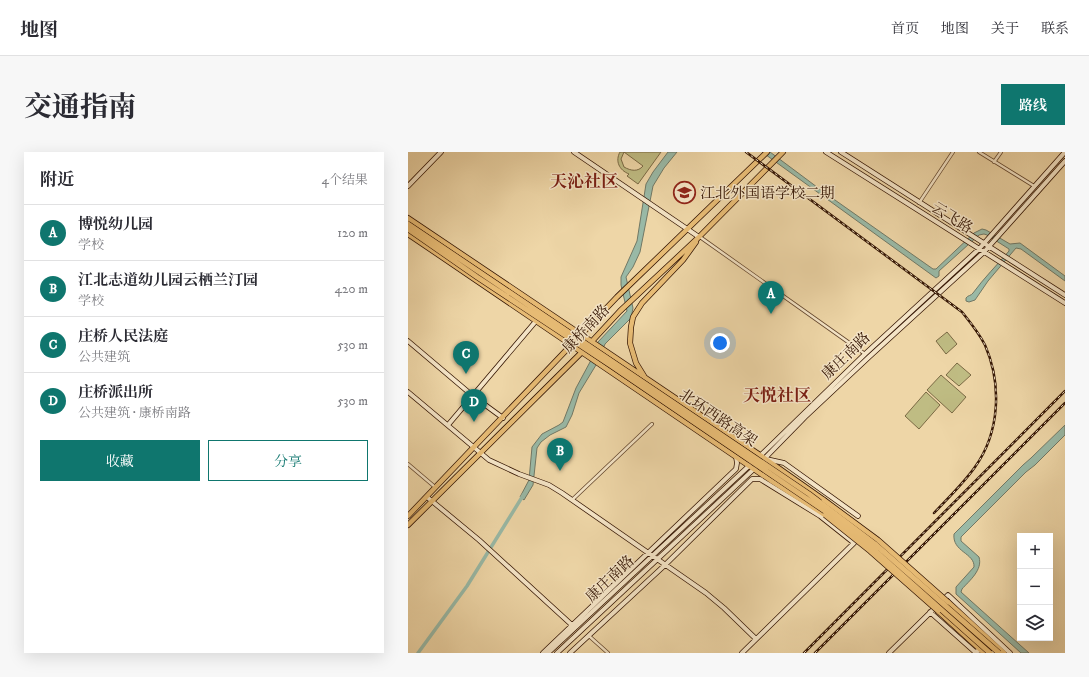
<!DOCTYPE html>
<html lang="zh">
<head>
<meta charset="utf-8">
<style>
  body { margin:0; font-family:"IM FELL DW Pica","Noto Serif SC",serif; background:#f7f7f7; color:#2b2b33 }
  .controls { position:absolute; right:12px; bottom:12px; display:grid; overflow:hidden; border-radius:0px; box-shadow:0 4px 16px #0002 }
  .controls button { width:36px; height:36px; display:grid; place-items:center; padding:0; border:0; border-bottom:1px solid #e1e1e2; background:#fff; color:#2b2b33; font:20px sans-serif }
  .you { position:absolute; left:312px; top:191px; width:14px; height:14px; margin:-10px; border:3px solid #fff; border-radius:50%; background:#1a73e8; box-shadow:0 0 0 6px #1a73e833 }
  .badge { display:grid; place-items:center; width:26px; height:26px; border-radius:50%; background:#0f766e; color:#fff; font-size:13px; font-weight:700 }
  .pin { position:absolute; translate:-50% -33px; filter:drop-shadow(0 1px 2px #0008) }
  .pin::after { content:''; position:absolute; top:21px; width:14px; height:12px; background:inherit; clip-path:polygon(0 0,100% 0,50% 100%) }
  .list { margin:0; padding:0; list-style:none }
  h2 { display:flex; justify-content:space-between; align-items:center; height:52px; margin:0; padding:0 16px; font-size:17px }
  h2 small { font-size:13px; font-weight:400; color:#7c7c81 }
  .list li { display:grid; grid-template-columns:26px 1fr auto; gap:12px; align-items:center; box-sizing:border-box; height:56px; padding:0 16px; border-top:1px solid #e1e1e2 }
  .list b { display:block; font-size:15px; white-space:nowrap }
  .list p { margin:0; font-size:13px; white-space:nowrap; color:#7c7c81 }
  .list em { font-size:13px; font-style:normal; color:#7c7c81 }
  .actions { display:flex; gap:8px; padding:12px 16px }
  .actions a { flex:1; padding:9px 0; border:1px solid #0f766e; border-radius:0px; text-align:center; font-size:14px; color:#0f766e }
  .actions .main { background:#0f766e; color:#fff }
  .icon { flex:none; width:22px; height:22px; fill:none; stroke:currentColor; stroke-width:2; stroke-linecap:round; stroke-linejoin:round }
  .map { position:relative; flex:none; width:657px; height:501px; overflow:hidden; border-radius:0px }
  header { display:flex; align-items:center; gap:24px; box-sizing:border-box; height:56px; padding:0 20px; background:#fff; border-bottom:1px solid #e1e1e2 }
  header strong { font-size:19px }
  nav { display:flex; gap:22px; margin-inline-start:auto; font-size:14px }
  .intro { display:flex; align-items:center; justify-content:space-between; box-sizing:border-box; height:96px; padding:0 24px }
  h1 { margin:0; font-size:28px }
  .button { padding:10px 18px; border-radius:0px; background:#0f766e; color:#fff; font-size:14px; font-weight:700 }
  main { display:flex; gap:24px; padding:0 24px }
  aside { flex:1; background:#fff; border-radius:0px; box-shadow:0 4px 16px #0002 }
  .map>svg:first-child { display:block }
</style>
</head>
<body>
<header>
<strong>地图</strong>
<nav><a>首页</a><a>地图</a><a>关于</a><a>联系</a></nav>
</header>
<div class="intro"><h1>交通指南</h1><a class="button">路线</a></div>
<main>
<aside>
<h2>附近<small>4个结果</small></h2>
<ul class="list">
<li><span class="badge">A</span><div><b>博悦幼儿园</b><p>学校</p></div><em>120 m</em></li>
<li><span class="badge">B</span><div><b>江北志道幼儿园云栖兰汀园</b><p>学校</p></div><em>420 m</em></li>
<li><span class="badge">C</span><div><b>庄桥人民法庭</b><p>公共建筑</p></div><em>530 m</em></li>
<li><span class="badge">D</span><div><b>庄桥派出所</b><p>公共建筑 · 康桥南路</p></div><em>530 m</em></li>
</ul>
<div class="actions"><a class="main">收藏</a><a>分享</a></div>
</aside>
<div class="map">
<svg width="657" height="501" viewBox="0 0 657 501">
  <rect width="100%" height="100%" fill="#eed6a7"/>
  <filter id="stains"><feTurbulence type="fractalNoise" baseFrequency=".005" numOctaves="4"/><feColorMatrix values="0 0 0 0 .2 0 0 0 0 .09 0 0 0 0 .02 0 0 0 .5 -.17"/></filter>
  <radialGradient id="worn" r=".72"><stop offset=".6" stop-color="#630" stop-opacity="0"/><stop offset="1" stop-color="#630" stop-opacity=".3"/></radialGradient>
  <path fill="#bfbc83" stroke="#7a6944" d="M212,0H216L213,7L216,15C223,19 230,20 235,14L216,0H253L230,32L219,24L221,22C211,18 207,9 212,0Z
    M539,180L549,192L538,202L528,189Z
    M549,211L563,223L551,234L538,223Z
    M533,223L558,245L544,261L519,238Z
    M518,240L532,253L511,277L497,264Z"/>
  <path fill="#99b9a6" stroke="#717865" d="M260,0H269L256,16L245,34L232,100L225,115L218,125L225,156L223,166L197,192L188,213L171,241L164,263L158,275L142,283L133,290L129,296L125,333L116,348L112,345L121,328L124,295L134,282L151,273L155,270L168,236L182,210L190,190L219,159L213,133V125L229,89L238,32L245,20Z
    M354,0H362L417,41L525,117H528L566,81L574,77L578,78L602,92L612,91L657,124V129L613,97L608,96L580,129L567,148L561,150L558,149V146C560,143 563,144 565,141C576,126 589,113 601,99V97L579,83L576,82L571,83L531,119V124L528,126Z
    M657,273V283L627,313L618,320L553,385V389L571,405C575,418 561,429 554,437L553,440L621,501H613L548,442V435L566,415C567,401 544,400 546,382L615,313L623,306Z"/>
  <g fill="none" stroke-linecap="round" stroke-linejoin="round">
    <path stroke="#99b9a6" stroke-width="3.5" d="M10,501L59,434L116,342"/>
    <defs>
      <path id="street" d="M571,0L626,34
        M586,10L593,0
        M511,51L545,0
        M292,85L457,202
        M0,312L27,335
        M164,348L244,272
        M181,484L200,501"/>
      <path id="secondary" d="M166,0L291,85
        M418,0L657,151
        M433,0L657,143
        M0,34L33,0
        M0,189L65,244L95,266
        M0,240L81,308L111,322L141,333L154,341L298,441L316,456L348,487
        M40,273L128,169
        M351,305L457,202L571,97L657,0
        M358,307L376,311L450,364
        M355,308L397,265L461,205L576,100L657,9
        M19,345L71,388L165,474
        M522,460L567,500L573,498
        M135,501L328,317L329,311L328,305
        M140,501L343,312
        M149,501L347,316
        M162,501L257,413L344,327H352L412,364L446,391L334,501
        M481,501L540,443L602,501"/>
      <path id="primary" d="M0,66L352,303L416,348
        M0,82L362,328L417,363
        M236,224L228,211L222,191L223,175L225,165L234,151L275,108L288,90
        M0,364L209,145L359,0
        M0,373L174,200L212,159L290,86L375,0
        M540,450L596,501
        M530,459L576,501"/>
    </defs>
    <use href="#street" stroke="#63462d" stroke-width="4"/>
    <use href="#secondary" stroke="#351604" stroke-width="5.5"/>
    <use href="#primary" stroke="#351604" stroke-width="6"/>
    <use href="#street" stroke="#f4e4c6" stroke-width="2.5"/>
    <use href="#secondary" stroke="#f4e4c6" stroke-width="4"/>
    <use href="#primary" stroke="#e7bb74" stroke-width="4.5"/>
    <defs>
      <path id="rail" d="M338,0L554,160C562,170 571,181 577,193C594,232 592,280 567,315C555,332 540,346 526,361
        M396,501L657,239
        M407,501L657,251"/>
    </defs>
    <use href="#rail" stroke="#351604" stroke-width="2.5"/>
    <use href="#rail" stroke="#f4e4c6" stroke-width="1" stroke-dasharray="3" stroke-linecap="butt"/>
    <defs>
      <path id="primary-bridge" d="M416,348L470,388L540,450
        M417,363L462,399L530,459"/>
      <path id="highway-bridge" d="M0,72L401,342L467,392L591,501
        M0,77L69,125L202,213L424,364L464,396L582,501"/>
    </defs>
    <use href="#primary-bridge" stroke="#351604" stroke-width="6" stroke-linecap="butt"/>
    <use href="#highway-bridge" stroke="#351604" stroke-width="6" stroke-linecap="butt"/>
    <use href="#primary-bridge" stroke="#e7bb74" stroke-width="4.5"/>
    <use href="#highway-bridge" stroke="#e7bb74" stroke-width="5"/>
  </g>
  <defs>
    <symbol id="school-ring" viewBox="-11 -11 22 22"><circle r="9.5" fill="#f4e4c6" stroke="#8f2418" stroke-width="1.5"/><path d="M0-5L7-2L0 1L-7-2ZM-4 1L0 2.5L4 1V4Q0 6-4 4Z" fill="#8f2418"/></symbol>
  </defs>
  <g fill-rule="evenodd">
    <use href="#school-ring" x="264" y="28" width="25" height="25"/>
  </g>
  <g text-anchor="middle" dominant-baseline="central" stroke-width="3" stroke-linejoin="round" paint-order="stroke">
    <g font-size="15" fill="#351604" stroke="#f4e4c6" text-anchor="start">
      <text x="292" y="41">江北外国语学校二期</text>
    </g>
    <g font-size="15" fill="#351604" stroke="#f4e4c6">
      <text transform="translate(544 66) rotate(32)">云飞路</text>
      <text transform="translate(178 177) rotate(-46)">康桥南路</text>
      <text transform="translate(438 204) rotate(-44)">康庄南路</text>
      <text transform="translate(310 266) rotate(34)">北环西路高架</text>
      <text transform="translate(202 427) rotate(-43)">康庄南路</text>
    </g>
    <g font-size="17" font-weight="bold" fill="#7a1f14" stroke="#f4e4c6">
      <text x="176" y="30">天沁社区</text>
      <text x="369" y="244">天悦社区</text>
    </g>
  </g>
  <rect width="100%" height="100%" filter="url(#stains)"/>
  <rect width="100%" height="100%" fill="url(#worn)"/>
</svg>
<div class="controls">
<button>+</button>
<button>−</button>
<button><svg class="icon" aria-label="layers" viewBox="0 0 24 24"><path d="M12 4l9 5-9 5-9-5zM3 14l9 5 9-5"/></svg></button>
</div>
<div class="you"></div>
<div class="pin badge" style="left:363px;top:162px">A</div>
<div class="pin badge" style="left:152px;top:319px">B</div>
<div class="pin badge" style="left:58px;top:222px">C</div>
<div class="pin badge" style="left:66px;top:270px">D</div>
</div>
</main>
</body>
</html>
